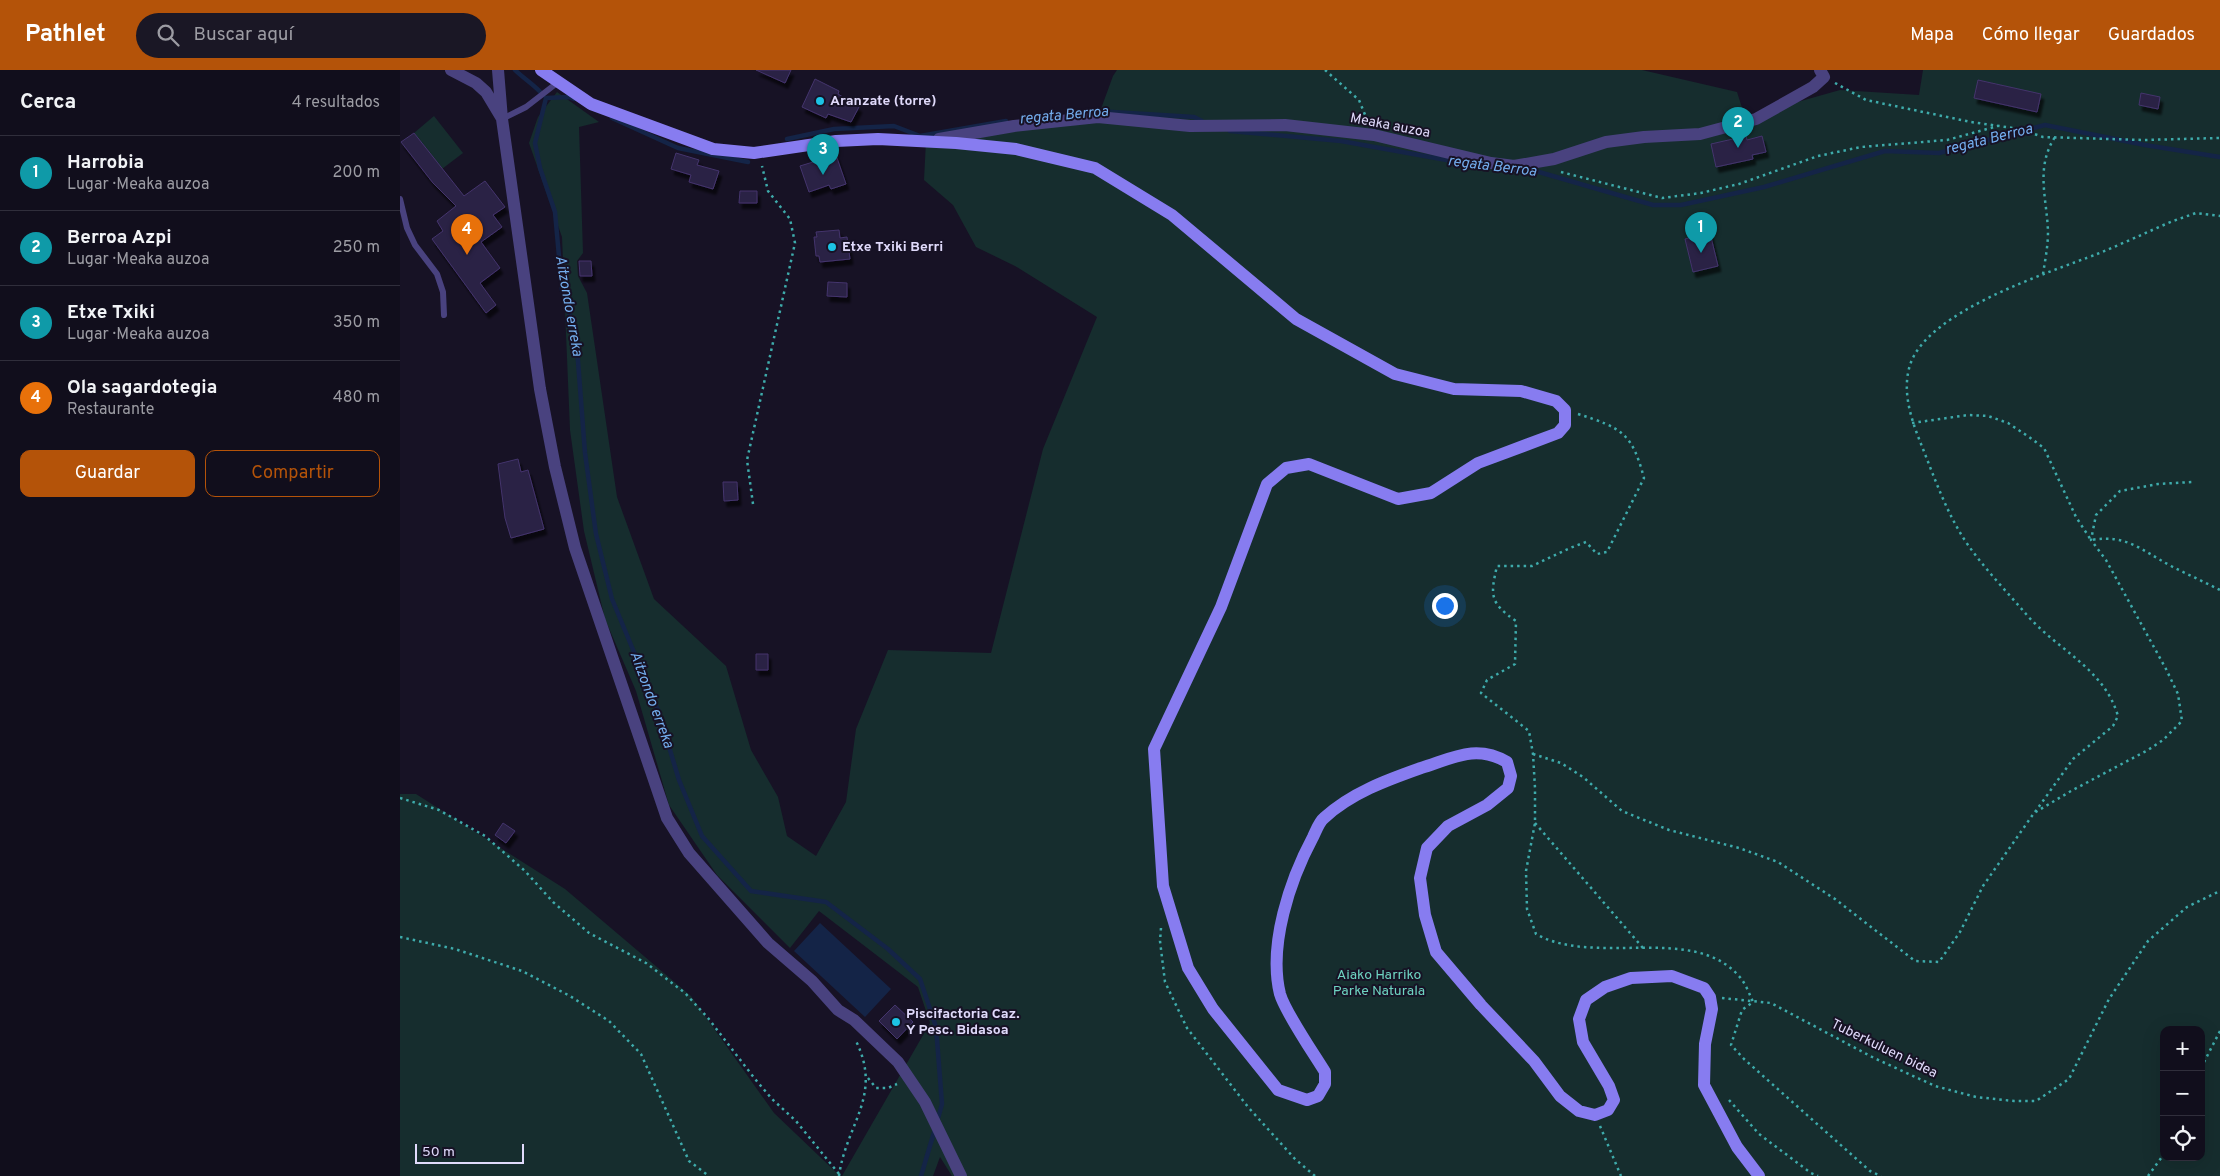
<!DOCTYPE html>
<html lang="es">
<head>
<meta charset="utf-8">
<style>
  body { margin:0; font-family:Overpass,sans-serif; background:#1a1725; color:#f1f3f6 }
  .controls { position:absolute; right:15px; bottom:15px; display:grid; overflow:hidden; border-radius:10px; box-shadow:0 5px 20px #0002 }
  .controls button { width:45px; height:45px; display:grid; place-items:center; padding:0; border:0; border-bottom:1px solid #302e3b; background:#110e1c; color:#f1f3f6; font:25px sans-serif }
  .scale { position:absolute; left:15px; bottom:12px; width:109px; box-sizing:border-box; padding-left:5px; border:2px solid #e0dafb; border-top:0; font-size:14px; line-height:18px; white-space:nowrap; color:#e0dafb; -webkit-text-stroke:4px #171225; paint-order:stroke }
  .you { position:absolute; left:1044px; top:535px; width:18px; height:18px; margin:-12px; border:4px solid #fff; border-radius:50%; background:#1a73e8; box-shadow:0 0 0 8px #1a73e833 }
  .badge { display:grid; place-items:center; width:32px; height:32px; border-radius:50%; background:#b45309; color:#fff; font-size:16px; font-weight:700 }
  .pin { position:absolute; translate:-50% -41px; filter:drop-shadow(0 1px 2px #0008) }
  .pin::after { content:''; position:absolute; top:26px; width:18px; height:15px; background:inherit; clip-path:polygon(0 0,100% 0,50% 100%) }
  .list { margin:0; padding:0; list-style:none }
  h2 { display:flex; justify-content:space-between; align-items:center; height:65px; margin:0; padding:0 20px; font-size:21px }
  h2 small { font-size:16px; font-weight:400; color:#9c9ca3 }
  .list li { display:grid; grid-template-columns:32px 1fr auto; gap:15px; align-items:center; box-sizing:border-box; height:75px; padding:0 20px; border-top:1px solid #302e3b }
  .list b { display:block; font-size:19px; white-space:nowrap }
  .list p { margin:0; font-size:16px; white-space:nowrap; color:#9c9ca3 }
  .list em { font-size:16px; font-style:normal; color:#9c9ca3 }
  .actions { display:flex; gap:10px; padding:15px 20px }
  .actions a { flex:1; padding:11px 0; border:1px solid #b45309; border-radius:10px; text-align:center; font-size:18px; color:#b45309 }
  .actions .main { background:#b45309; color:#fff }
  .icon { flex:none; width:28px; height:28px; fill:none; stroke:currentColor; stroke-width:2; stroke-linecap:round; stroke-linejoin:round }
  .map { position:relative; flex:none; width:1820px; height:1106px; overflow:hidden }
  header { display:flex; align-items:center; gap:30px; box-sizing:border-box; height:70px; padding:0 25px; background:#b45309; color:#fff }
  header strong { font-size:24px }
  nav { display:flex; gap:28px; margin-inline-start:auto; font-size:18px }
  .search { width:350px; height:45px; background:#1a1725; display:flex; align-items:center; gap:12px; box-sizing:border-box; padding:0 18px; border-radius:28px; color:#9c9ca3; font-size:19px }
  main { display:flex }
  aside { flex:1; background:#110e1c }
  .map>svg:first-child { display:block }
</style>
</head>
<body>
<header>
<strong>Pathlet</strong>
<div class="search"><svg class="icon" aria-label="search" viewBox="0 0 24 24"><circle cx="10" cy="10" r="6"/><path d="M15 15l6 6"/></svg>Buscar aquí</div>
<nav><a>Mapa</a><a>Cómo llegar</a><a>Guardados</a></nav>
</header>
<main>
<aside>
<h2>Cerca<small>4 resultados</small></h2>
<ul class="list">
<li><span class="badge" style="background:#0f9aa8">1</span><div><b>Harrobia</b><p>Lugar · Meaka auzoa</p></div><em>200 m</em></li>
<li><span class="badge" style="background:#0f9aa8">2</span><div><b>Berroa Azpi</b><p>Lugar · Meaka auzoa</p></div><em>250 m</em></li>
<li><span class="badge" style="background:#0f9aa8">3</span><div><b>Etxe Txiki</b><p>Lugar · Meaka auzoa</p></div><em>350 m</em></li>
<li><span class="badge" style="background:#e8710a">4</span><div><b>Ola sagardotegia</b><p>Restaurante</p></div><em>480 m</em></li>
</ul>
<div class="actions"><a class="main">Guardar</a><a>Compartir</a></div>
</aside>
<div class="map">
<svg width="1820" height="1106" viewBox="0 0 1820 1106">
  <defs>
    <filter id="shadow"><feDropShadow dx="3" dy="5.5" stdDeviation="1" flood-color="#0009"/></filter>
  </defs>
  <rect width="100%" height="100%" fill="#171225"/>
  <path fill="#162d2e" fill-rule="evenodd" d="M717,0H1242L1337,22L1345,47L1440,20L1519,25L1523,0H1820V1106H552L540,1087L533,1106H442L530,953L518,917L419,841L390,878L317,805L269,735L236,621L205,549L184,461L170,360L162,167L129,73L138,47L157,22L199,52L179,57L183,183L177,191L178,206L187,223L217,427L254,529L326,596L351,680L378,727L387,766L416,786L446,732L456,659L488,580L591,583L643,379L697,247L615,196L576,177L553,135L524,110L526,71L698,47L713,6ZM1764,960H1801V1087H1764Z
    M34,46L63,83L42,99L14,63Z
    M0,724H16L165,819L291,926L374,1043L440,1106H0Z"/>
  <path fill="#142447" d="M420,853L491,919L465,947L394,881Z"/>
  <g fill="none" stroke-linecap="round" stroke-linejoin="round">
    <path stroke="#142447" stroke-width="4.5" d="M115,0C124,9 135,15 143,25
      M146,28L135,73L140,98L155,142L162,220L176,265L185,383L196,464L212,529L258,640L279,710L302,766L351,821L426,832L488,879L520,909L536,957L542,1034L537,1052
      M146,28L169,27L174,29
      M696,41L794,47L802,51
      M212,48L278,78L348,92
      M830,61L941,71L1080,96
      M387,69L434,59L494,56L520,66L606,51
      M1122,100H1132L1253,135H1281L1364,117L1485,81L1539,83L1645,55L1745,75L1820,87
      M521,1106L535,1059"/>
  </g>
  <path fill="#2a2044" stroke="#44356d" filter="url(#shadow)" d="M356,0H391L385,13Z
    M415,9L439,21L438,24L459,37L451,52L428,44L426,48L402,37Z
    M1578,10L1641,24L1637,42L1574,28Z
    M1741,23L1760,27L1758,39L1739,35Z
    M14,63L64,126L85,111L105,137L93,145L102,157L81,172L100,198L80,213L96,235L86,243L32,169L43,161L37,151L56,136L33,113L1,72Z
    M1346,66L1347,70L1362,66L1366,82L1352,85L1353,89L1316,97L1311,74Z
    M276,83L299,90L297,95L319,101L313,119L289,112L291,105L271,99Z
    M436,85L446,114L431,119L429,115L409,122L400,96Z
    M340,121H357V133H339Z
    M439,160L440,168L447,167L450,189L420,192L419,186H416L414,167H417L416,162Z
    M1310,163L1318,196L1293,202L1285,169Z
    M179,191H191L192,206H180Z
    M428,212L447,213V227L427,226Z
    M118,389L121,402L128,400L144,459L111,468L105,448L98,394Z
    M323,412H337L338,430L324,431Z
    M356,584H368V600H356Z
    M103,753L115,761L106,773L95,765Z
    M495,935L513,952L497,969L479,951Z"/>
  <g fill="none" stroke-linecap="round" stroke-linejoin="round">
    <path stroke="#3eabab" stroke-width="2.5" stroke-dasharray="2.5 4" stroke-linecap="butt" d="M925,0L959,30L968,52
      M1435,13L1466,30L1571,52L1620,59L1643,67L1743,70L1820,68
      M1161,102L1262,128L1301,123L1339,114L1418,86L1461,77L1547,70L1598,56
      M1643,204C1645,191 1648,176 1648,162C1647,128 1635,98 1655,67
      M1178,344C1222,358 1232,363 1244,408L1207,482L1197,484L1186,472L1170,478L1132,496H1097C1090,526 1090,533 1116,551L1115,594L1087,610L1081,623L1129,661L1133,684L1135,718V753L1126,801L1127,839L1136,864C1194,897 1291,854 1338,905C1345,912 1349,923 1353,932L1342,940L1331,975L1344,989L1470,1101L1481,1106
      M1512,353L1568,345L1588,346L1608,353L1629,367L1644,378L1676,447L1691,470C1727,464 1741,480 1771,496C1787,504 1804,512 1820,520
      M353,434L347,390L395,173L390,149L368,121L362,96
      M1133,684L1161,693L1183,707L1222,741L1269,760L1339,778L1378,792L1435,829L1515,891L1539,892L1560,862L1583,816L1634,743L1671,721L1748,680L1763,670L1782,651L1778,624L1766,599L1706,490L1691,470L1696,445L1720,421L1758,414L1793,412
      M0,728L39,740L85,766L125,801L153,832L189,863L246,893L285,923L308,948L355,1009L372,1029L396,1051L439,1104
      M1635,742L1673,689L1713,656L1718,646C1704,598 1657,580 1626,544C1607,522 1585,499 1568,475C1548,446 1536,412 1523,379C1513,354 1501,324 1510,295C1527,241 1648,203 1697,184C1722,174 1747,162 1773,151L1796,143L1820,146
      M1135,753L1243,878
      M761,858L760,871L765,912L787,958L848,1037L895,1089L915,1106
      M0,867L55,879L122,901L170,926L209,951L241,984L289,1091L309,1106
      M1322,928L1371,933L1474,988L1535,1016L1576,1027L1614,1031H1636L1669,1009L1709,929L1748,871L1787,837L1820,821
      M1801,998L1820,961
      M468,1008L476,1018H488L497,1014
      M1329,1030L1359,1064L1411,1103L1418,1106
      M1200,1056L1221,1106
      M439,1106C446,1054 483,1026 456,971
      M1748,1106L1764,1084"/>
    <path stroke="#49427f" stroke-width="6" d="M102,49L126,37L157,13
      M0,129L7,158L15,175L37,204L43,222L44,245"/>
    <path stroke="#49427f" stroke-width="12" d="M51,0L76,13L86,22L101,47
      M98,0L102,49L140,319L155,397L175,478L267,748L289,783L368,873L412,911L438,940L454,950L498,992L525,1032L561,1106
      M539,69L614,56L698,47L790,56L885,55L974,65L1091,93L1114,96L1154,89L1206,72L1244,67L1300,64L1356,49L1413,17L1424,7L1420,0"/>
    <path stroke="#877cf0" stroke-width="12" d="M141,0L191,34L313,79L354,83L436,71L478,69L556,73L616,79L695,98L772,145L896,249L995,304L1054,319L1121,321L1156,331L1165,340V355L1158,363L1078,393L1031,423L998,429L909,394L886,398L867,414L821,537L754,679L763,816L788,898L813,939L878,1020L907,1030L918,1026L925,1014V1002C914,984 885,942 880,924C868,875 890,810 913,767C916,761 919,752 924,748C951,723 987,710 1021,698C1053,688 1076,674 1107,692L1111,706L1108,718L1087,735L1048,756L1027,778L1020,808L1025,845L1036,882L1081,935L1134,991L1160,1026L1179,1041L1195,1045L1208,1040L1214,1030L1209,1016L1183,972L1179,949L1186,930L1205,917L1231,908L1272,906L1304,918L1310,927L1312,939L1305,974L1304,1015L1337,1077L1359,1106"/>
  </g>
  <g fill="#1cc3e5" stroke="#171225" stroke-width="2">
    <circle cx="420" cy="31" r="5"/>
    <circle cx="432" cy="177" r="5"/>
    <circle cx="496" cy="952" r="5"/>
  </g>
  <g text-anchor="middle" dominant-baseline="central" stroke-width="4" stroke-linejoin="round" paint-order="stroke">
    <g font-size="14" font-weight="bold" fill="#e0dafb" stroke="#171225" text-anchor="start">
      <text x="430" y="31">Aranzate (torre)</text>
      <text x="442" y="177">Etxe Txiki Berri</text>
      <text x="506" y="944">Piscifactoria Caz.<tspan x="506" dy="16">Y Pesc. Bidasoa</tspan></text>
    </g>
    <g font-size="14" fill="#e0dafb" stroke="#171225">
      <text transform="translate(990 56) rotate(11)">Meaka auzoa</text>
      <text transform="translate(1484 979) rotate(26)">Tuberkuluen bidea</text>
    </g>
    <g font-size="14" fill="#6ed3c1" stroke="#171225">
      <text x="979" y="905">Aiako Harriko<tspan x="979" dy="16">Parke Naturala</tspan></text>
    </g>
    <g font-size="15" font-style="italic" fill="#74aeef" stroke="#171225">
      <text transform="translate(664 46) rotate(-5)">regata Berroa</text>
      <text transform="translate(1589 70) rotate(-14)">regata Berroa</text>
      <text transform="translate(1092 97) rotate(7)">regata Berroa</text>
      <text transform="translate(168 236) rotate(80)">Aitzondo erreka</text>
      <text transform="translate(251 630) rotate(70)">Aitzondo erreka</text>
    </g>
  </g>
</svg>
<div class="controls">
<button>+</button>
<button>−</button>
<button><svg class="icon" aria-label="locate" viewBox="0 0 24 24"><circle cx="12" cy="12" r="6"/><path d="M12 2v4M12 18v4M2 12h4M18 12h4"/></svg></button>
</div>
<div class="scale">50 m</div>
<div class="you"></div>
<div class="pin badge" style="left:1301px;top:183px;background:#0f9aa8">1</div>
<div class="pin badge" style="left:1338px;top:78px;background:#0f9aa8">2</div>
<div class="pin badge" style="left:423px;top:105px;background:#0f9aa8">3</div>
<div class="pin badge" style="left:67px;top:185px;background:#e8710a">4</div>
</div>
</main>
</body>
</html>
